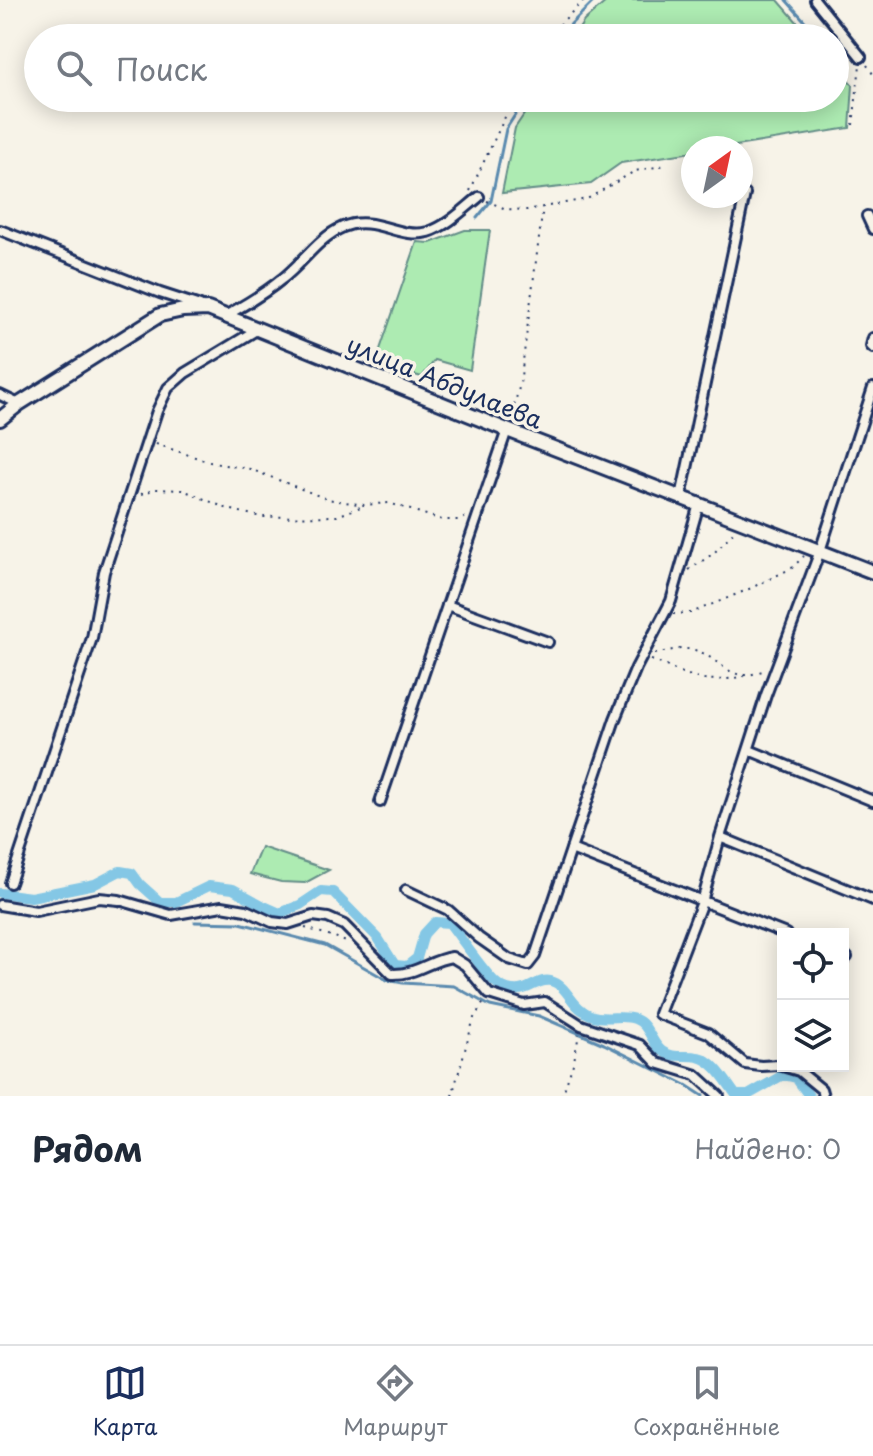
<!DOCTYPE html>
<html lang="ru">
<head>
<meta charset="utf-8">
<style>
  body { margin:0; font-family:"Playpen Sans",sans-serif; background:#f2f2f3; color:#1f2937 }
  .controls { position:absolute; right:24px; bottom:24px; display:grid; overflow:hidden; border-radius:0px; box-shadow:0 4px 20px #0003 }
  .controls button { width:72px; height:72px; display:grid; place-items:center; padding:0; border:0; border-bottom:2px solid #e0e1e3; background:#fff; color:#1f2937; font:40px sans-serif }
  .compass { position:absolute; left:681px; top:136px; width:72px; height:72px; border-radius:50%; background:#fff; box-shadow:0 4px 20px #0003; rotate:33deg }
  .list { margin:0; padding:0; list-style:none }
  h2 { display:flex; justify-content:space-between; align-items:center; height:104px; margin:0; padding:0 32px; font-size:34px }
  h2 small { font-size:26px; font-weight:400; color:#747a83 }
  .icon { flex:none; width:44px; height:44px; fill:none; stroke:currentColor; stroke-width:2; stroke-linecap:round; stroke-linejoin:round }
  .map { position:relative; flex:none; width:873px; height:1096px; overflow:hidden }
  .search { position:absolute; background:#fff; box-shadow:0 4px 20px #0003; left:24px; right:24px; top:24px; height:88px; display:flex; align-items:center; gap:20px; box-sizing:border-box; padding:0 28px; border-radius:44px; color:#747a83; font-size:30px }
  .sheet { height:248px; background:#fff }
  nav { display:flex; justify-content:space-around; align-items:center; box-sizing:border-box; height:112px; border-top:2px solid #e0e1e3; background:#fff; font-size:22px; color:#747a83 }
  nav a { display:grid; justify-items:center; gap:4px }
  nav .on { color:#1b2f5e }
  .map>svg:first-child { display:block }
</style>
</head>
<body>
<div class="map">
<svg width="873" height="1096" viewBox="0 0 873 1096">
  <rect width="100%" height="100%" fill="#f7f3e8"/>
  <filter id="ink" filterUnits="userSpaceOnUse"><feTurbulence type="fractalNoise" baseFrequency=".0125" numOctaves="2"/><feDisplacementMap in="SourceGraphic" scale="16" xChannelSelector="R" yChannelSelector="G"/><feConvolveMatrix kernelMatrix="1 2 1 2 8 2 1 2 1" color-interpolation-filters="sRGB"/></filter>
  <g filter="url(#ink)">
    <path fill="#adebb2" stroke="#648d88" stroke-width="2" d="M608,0H778L811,38H573L584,21Z
      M835,65L853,85L850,128L723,148H693V152L621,163L591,184L502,193L515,128L535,98H835Z
      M465,230H490L470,370L435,360L422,377L375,364L417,242L430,243Z
      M261,847L329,870L305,883L281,882L250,874Z"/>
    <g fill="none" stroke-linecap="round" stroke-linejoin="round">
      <path stroke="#5a8aaf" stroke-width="3" d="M786,0L820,38
        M563,38L571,24L595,0
        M835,56L849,72
        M477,218L491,201L506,129L526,98
        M195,922L240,923L325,945L387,980L403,983L454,986L490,1006L539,1016L604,1044L686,1085L703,1096"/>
      <path stroke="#84c7e5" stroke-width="10" d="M0,893L31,897L95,884L120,871L132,873L140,884L160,902H176L209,886L233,889L262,905L280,913L300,905L321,891L333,892L378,938L395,965L407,966L417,958L424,934L435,922L449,923C459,935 489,980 499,985C526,1000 534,977 551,981C566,985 570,1002 582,1010C599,1024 619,1013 635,1019C649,1024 651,1043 662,1051C673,1059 686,1054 698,1057C714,1060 727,1083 736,1095H748L783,1075L796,1078L809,1096"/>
      <defs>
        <path id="minor" d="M815,0L861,57
          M867,216L873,229
          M0,230L160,293L200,306
          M225,316C245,305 265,293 282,279C303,263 318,238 343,227C374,214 400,240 428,232C447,226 463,210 479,197
          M873,338L871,346L873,348
          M0,395L19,404
          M681,497L745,194
          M447,605L548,642
          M749,750L873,801
          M380,802L507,430
          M720,837L873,900
          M571,849L786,934
          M10,883L92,638L104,572L157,411L168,388L185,373L258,329
          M406,890L448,910L479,938L509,959L528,965L535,956L615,719L636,668L671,601L699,504
          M0,905L36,911L99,898L119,900L171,915L222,906L246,910L272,922L288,924L313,916L328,918L344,925L392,974C416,975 430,960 452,957L465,965L489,994L524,1005L545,1002L581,1025L640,1045L657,1063L696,1075L719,1096
          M843,956L847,957
          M823,1096L821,1089L799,1071L779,1065L761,1066L745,1064L708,1033L659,1014L702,902L720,837L766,695L820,551L873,388"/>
        <path id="secondary" d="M0,419L19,404L160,315L183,310L208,309L507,430L873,572"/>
      </defs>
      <use href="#minor" stroke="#1b2f5e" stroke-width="14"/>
      <use href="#secondary" stroke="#1b2f5e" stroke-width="18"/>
      <path stroke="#1b2f5e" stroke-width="2" stroke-dasharray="2 6" stroke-linecap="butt" d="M551,38L561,23L584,0
        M867,65L873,74
        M853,125L860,65
        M470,191L514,98
        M487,201L506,209L527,210L587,199L635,171L666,165
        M510,421L520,384L543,207
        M156,444L213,463L250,469L327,499L364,505L389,503L442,520H460L468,516
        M141,494L156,489L183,490L228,509L261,517L337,516L363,506
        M689,570L714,553L735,530
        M673,614L691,613L747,590L792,568L804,556
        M655,654C668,651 681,647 694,650C713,654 726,676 746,675C752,675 759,672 765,670
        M651,660C689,675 702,686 744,676
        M305,928L335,937L348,943
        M452,1096L474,1018L484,1002
        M562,1096L574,1061L579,1034"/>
      <use href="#minor" stroke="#f7f3e8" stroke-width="8"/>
      <use href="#secondary" stroke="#f7f3e8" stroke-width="12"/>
    </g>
  </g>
  <g text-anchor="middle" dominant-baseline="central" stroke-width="7" stroke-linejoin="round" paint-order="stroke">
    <g font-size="24" fill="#1b2f5e" stroke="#f7f3e8">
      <text transform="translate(445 381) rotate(22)">улица Абдулаева</text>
    </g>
  </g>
</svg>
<div class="controls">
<button><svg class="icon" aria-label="locate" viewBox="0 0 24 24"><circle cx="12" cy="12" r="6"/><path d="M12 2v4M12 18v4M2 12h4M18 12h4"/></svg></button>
<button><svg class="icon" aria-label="layers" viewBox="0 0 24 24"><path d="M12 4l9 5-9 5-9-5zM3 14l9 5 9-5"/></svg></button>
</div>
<svg class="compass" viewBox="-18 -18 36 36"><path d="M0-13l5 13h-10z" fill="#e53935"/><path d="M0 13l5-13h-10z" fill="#747a83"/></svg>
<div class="search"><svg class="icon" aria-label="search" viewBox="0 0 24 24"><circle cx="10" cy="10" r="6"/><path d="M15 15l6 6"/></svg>Поиск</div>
</div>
<section class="sheet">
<h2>Рядом<small>Найдено: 0</small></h2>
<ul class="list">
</ul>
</section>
<nav>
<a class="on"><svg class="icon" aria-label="map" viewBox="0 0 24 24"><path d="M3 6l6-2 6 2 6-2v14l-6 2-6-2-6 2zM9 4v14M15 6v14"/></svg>Карта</a>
<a><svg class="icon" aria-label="directions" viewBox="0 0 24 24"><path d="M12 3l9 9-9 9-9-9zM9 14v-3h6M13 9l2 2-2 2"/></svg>Маршрут</a>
<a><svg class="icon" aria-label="saved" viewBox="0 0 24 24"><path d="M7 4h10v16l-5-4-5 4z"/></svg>Сохранённые</a>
</nav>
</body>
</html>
